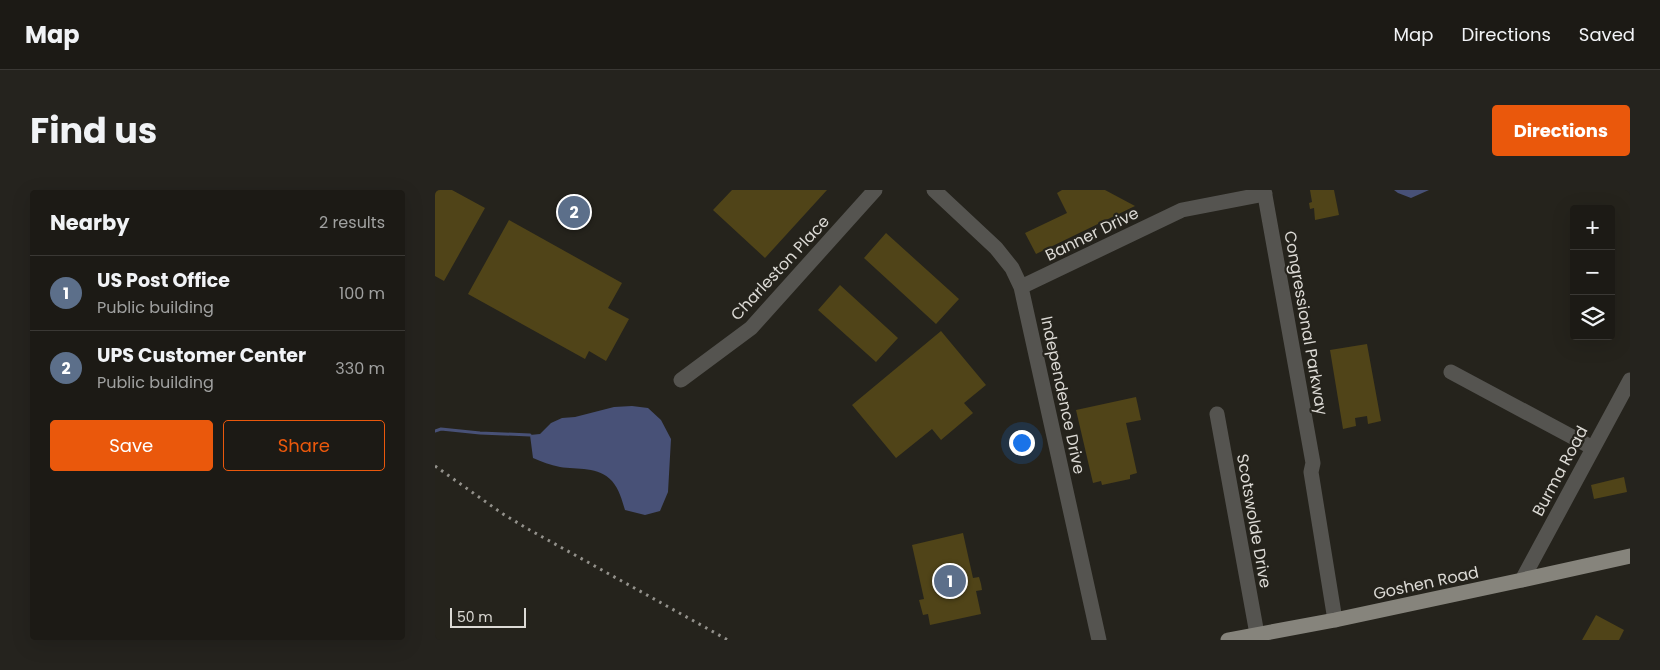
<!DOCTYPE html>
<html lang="en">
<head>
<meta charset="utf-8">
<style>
  body { margin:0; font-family:Poppins,sans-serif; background:#25231e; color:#f1f3f6 }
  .controls { position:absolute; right:15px; top:15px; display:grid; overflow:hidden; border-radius:5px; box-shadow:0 5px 20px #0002 }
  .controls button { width:45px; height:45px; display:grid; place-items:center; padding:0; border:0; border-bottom:1px solid #3a3834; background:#1c1a15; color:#f1f3f6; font:25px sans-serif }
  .scale { position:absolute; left:15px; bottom:12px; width:76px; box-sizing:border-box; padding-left:5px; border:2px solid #dcdad5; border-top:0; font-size:14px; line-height:18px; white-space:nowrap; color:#dcdad5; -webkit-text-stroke:4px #25231c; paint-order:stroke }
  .you { position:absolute; left:586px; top:252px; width:18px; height:18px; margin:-12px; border:4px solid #fff; border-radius:50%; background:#1a73e8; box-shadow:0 0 0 8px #1a73e833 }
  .badge { display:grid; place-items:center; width:32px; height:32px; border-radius:50%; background:#ea580c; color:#fff; font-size:16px; font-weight:700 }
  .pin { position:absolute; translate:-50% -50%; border:2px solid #fff; box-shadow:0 1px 5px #0006 }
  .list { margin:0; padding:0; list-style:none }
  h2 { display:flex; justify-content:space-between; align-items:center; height:65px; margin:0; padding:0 20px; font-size:21px }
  h2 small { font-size:16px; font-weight:400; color:#a0a1a0 }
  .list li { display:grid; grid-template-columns:32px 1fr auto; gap:15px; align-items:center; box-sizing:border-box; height:75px; padding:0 20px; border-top:1px solid #3a3834 }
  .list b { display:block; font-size:19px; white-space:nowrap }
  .list p { margin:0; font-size:16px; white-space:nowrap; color:#a0a1a0 }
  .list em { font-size:16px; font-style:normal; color:#a0a1a0 }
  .actions { display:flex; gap:10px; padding:15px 20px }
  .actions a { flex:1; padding:11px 0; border:1px solid #ea580c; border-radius:5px; text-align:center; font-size:18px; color:#ea580c }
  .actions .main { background:#ea580c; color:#fff }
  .icon { flex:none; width:28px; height:28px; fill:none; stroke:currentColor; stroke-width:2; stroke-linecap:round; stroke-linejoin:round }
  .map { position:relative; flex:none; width:1195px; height:450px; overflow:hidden; border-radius:5px }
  header { display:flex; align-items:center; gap:30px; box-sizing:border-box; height:70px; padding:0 25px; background:#1c1a15; border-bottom:1px solid #3a3834 }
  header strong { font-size:24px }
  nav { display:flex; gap:28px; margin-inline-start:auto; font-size:18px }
  .intro { display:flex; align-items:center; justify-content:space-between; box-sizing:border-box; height:120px; padding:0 30px }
  h1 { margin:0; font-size:35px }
  .button { padding:12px 22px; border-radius:5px; background:#ea580c; color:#fff; font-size:18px; font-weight:700 }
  main { display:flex; gap:30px; padding:0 30px }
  aside { flex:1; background:#1c1a15; border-radius:5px; box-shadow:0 5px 20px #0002 }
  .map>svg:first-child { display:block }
</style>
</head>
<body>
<header>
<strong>Map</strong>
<nav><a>Map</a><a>Directions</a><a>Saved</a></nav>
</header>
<div class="intro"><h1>Find us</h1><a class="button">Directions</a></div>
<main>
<aside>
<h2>Nearby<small>2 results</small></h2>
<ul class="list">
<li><span class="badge" style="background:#5c6f8a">1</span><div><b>US Post Office</b><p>Public building</p></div><em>100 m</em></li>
<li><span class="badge" style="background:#5c6f8a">2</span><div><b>UPS Customer Center</b><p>Public building</p></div><em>330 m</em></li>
</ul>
<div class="actions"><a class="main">Save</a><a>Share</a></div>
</aside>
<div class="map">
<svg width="1195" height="450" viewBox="0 0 1195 450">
  <rect width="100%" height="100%" fill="#25231c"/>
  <path fill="#485177" d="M959,0H994L976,8L963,3Z
    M197,216L213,218L226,230L236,249L233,302L225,321L210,325L190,320C187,310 184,299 177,291C164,276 142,280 125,277C115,275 107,272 98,268L95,245L105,244L116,233L127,228L140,227L179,217Z"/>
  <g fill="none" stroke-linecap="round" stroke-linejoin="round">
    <path stroke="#485177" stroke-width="3" d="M0,241L6,239L45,243L95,245"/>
  </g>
  <path fill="#504418" d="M0,0H17L50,18L9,91L0,86Z
    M297,0H392L330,68L278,20Z
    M627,0H670L700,16L601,64L590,43L632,23L622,3Z
    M875,0H899L904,25L880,30L879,18L875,19L874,13L877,12Z
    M74,30L187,93L173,118L194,129L171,171L154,161L150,169L33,104Z
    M451,43L524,109L501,134L429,68Z
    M405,95L463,148L441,172L383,120Z
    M506,141L551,195L529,213L538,223L506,250L497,239L461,268L417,215Z
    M932,154L946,231L933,234L932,226L920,228L921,236L908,239L895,160Z
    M701,207L706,230L691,233L702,283L695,285V289L667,295L666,291L658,293L641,220Z
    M1189,287L1192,302L1159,309L1156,295Z
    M528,343L538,388L544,387L546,394L547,400L541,401L546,424L495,435L493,424L488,425L484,410L489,409L477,355Z
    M1161,425L1189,440L1184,450H1147Z"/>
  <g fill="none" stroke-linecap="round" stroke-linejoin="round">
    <path stroke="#555450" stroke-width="15" d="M499,0L561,58L577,78L586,97L664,450
      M829,0L878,273L876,282L900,430
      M586,97L747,20L830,4
      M1016,182L1158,258
      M246,190L316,138L440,0
      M782,224L822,444
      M1087,390L1195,190"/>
    <path stroke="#86847c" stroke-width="15" d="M793,450L900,430L1087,390L1195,366"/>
    <path stroke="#93918b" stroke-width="3" stroke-dasharray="2.5 5" stroke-linecap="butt" d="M0,276L68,324L93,339L293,450"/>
  </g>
  <g text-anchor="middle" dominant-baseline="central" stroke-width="4.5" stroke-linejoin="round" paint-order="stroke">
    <g font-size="16" fill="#dcdad5" stroke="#25231c">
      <text transform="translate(657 44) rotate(-26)">Banner Drive</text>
      <text transform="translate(345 78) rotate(-47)">Charleston Place</text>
      <text transform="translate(871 133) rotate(80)">Congressional Parkway</text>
      <text transform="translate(628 205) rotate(78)">Independence Drive</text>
      <text transform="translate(1125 281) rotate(-62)">Burma Road</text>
      <text transform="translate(819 331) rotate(80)">Scotswolde Drive</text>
      <text transform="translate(991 393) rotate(-12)">Goshen Road</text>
    </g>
  </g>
</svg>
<div class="controls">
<button>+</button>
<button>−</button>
<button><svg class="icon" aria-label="layers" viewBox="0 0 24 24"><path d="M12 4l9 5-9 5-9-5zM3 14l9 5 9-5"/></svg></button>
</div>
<div class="scale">50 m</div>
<div class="you"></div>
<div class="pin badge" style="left:515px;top:391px;background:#5c6f8a">1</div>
<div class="pin badge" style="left:139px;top:22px;background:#5c6f8a">2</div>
</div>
</main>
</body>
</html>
